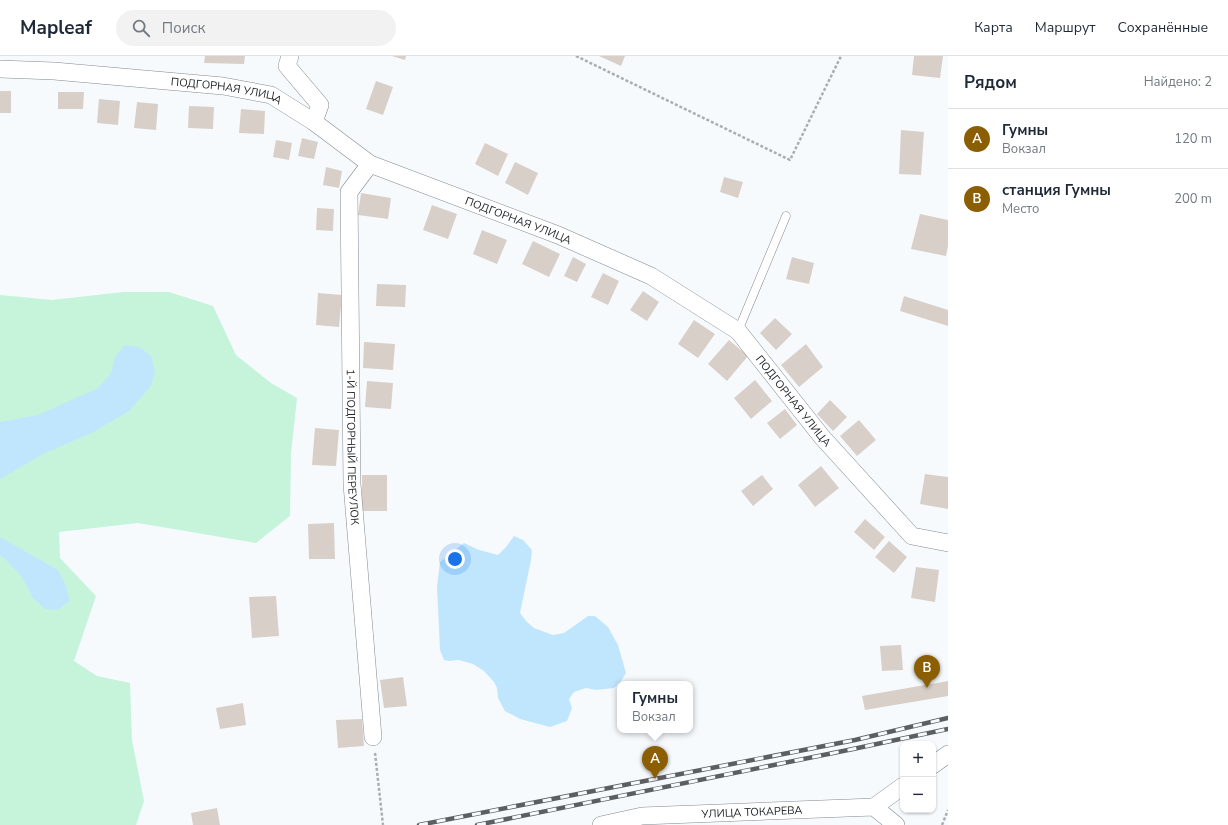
<!DOCTYPE html>
<html lang="ru">
<head>
<meta charset="utf-8">
<style>
  body { margin:0; font-family:"Nunito Sans",sans-serif; background:#f2f2f3; color:#1f2937 }
  .controls { position:absolute; right:12px; bottom:12px; display:grid; overflow:hidden; border-radius:8px; box-shadow:0 1px 3px #0004 }
  .controls button { width:36px; height:36px; display:grid; place-items:center; padding:0; border:0; border-bottom:1px solid #e0e1e3; background:#fff; color:#1f2937; font:20px sans-serif }
  .you { position:absolute; left:455px; top:503px; width:14px; height:14px; margin:-10px; border:3px solid #fff; border-radius:50%; background:#1a73e8; box-shadow:0 0 0 6px #1a73e833 }
  .badge { display:grid; place-items:center; width:26px; height:26px; border-radius:50%; background:#8b5e02; color:#fff; font-size:13px; font-weight:700 }
  .pin { position:absolute; translate:-50% -33px; filter:drop-shadow(0 1px 2px #0008) }
  .pin::after { content:''; position:absolute; top:21px; width:14px; height:12px; background:inherit; clip-path:polygon(0 0,100% 0,50% 100%) }
  .popup { position:absolute; left:617px; top:625px; width:76px; height:52px; box-sizing:border-box; display:grid; place-content:center; border-radius:8px; background:#fff; filter:drop-shadow(0 1px 3px #0005); font-size:13px; white-space:nowrap; color:#747a83 }
  .popup b { font-size:15px; color:#1f2937 }
  .popup::after { content:''; position:absolute; left:50%; top:100%; margin-left:-8px; border:8px solid transparent; border-top-color:#fff }
  .list { margin:0; padding:0; list-style:none }
  h2 { display:flex; justify-content:space-between; align-items:center; height:52px; margin:0; padding:0 16px; font-size:17px }
  h2 small { font-size:13px; font-weight:400; color:#747a83 }
  .list li { display:grid; grid-template-columns:26px 1fr auto; gap:12px; align-items:center; box-sizing:border-box; height:60px; padding:0 16px; border-top:1px solid #e0e1e3 }
  .list b { display:block; font-size:15px; white-space:nowrap }
  .list p { margin:0; font-size:13px; white-space:nowrap; color:#747a83 }
  .list em { font-size:13px; font-style:normal; color:#747a83 }
  .icon { flex:none; width:22px; height:22px; fill:none; stroke:currentColor; stroke-width:2; stroke-linecap:round; stroke-linejoin:round }
  .map { position:relative; flex:none; width:948px; height:769px; overflow:hidden }
  header { display:flex; align-items:center; gap:24px; box-sizing:border-box; height:56px; padding:0 20px; background:#fff; border-bottom:1px solid #e0e1e3 }
  header strong { font-size:19px }
  nav { display:flex; gap:22px; margin-inline-start:auto; font-size:14px }
  .search { width:280px; height:36px; background:#f2f2f3; display:flex; align-items:center; gap:10px; box-sizing:border-box; padding:0 14px; border-radius:22px; color:#747a83; font-size:15px }
  main { display:flex }
  aside { flex:1; background:#fff }
  .map>svg:first-child { display:block }
</style>
</head>
<body>
<header>
<strong>Mapleaf</strong>
<div class="search"><svg class="icon" aria-label="search" viewBox="0 0 24 24"><circle cx="10" cy="10" r="6"/><path d="M15 15l6 6"/></svg>Поиск</div>
<nav><a>Карта</a><a>Маршрут</a><a>Сохранённые</a></nav>
</header>
<main>
<div class="map">
<svg width="948" height="769" viewBox="0 0 948 769">
  <rect width="100%" height="100%" fill="#f7fafd"/>
  <path fill="#c5f4db" d="M123,236H169L213,250L236,299L271,327L297,342L291,398L290,460L256,487L138,467L59,476L60,502L96,540L74,605L97,620L130,627L132,684L144,745L136,769H0V239L52,244Z"/>
  <path fill="#c0e6fd" d="M125,289L139,291L151,300L155,315L151,330L129,355L92,377L45,397L0,423V366L38,359L98,332L111,317L115,301Z
    M514,480L523,484L532,494L531,504L520,557L526,565L534,572L553,579L564,577L588,560H595L608,571L618,589L626,617L621,625L614,632L596,634L586,632L574,636L569,643L572,652L567,665L550,671L520,663L505,655L498,642L497,632L494,626L484,615L473,608L459,604L449,605L444,604L440,594L437,531L440,506L464,487L479,494L498,499L506,491Z
    M0,481L58,514L66,530L70,545L57,554L45,553L33,542L22,521L3,501L0,500Z"/>
  <path fill="#d8d0c8" d="M205,0H245L244,8L204,7Z
    M392,0H406L405,4Z
    M599,0H625L621,10Z
    M914,0H943L940,22L912,19Z
    M376,25L393,31L383,59L366,53Z
    M0,35H11V57H0Z
    M58,36H84L83,53H58Z
    M99,43L120,45L118,69L97,67Z
    M137,46L158,48L156,74L134,72Z
    M189,50L214,51L213,73L188,72Z
    M241,53L265,55L264,78L239,77Z
    M901,74L924,76L921,119L899,118Z
    M302,82L318,86L314,103L298,100Z
    M276,84L292,87L289,104L273,101Z
    M485,87L508,98L498,120L475,108Z
    M515,106L538,117L528,139L505,127Z
    M326,111L342,115L339,132L323,129Z
    M724,121L743,126L738,142L720,136Z
    M361,137L391,142L388,163L358,159Z
    M432,149L457,158L448,183L423,174Z
    M317,152L334,153L333,175L316,174Z
    M920,158L948,164V190L946,200L911,193Z
    M482,174L507,184L497,208L473,198Z
    M533,185L560,198L549,221L522,208Z
    M573,201L586,208L577,226L564,220Z
    M792,201L814,207L809,228L786,223Z
    M603,217L619,225L608,249L591,241Z
    M377,228L406,229L405,251L376,250Z
    M643,235L659,246L647,265L630,254Z
    M318,237L342,239L339,271L316,269Z
    M904,240L948,254V270L900,255Z
    M775,262L792,278L776,294L760,277Z
    M694,264L715,278L698,302L678,288Z
    M729,284L748,300L727,325L708,308Z
    M364,286L395,288L393,314L363,312Z
    M806,288L823,311L799,331L781,309Z
    M755,324L772,345L751,363L734,342Z
    M367,325L393,327L391,353L365,351Z
    M830,344L847,361L833,375L817,358Z
    M785,353L797,369L780,383L767,367Z
    M859,364L876,384L857,400L840,380Z
    M315,372L339,374L336,410L312,409Z
    M821,410L839,432L815,451L798,429Z
    M925,418L948,421V453L920,448Z
    M362,419H387V455H362Z
    M762,419L773,433L753,450L741,435Z
    M865,463L885,481L874,494L854,476Z
    M334,467L335,503H309L308,468Z
    M889,485L907,501L894,517L875,501Z
    M916,511L939,514L935,546L911,542Z
    M276,540L279,580L252,582L249,541Z
    M901,589L903,614L882,615L880,590Z
    M403,621L407,650L384,652L380,624Z
    M948,625V640L865,654L862,640Z
    M243,647L246,669L220,673L216,652Z
    M362,663L364,690L338,692L336,664Z
    M217,752L220,769H193L191,757Z"/>
  <g fill="none" stroke-linecap="round" stroke-linejoin="round">
    <defs>
      <path id="lane" d="M738,275L786,160"/>
      <g id="street">
        <path d="M290,0L287,10L320,49L314,66"/>
        <path id="s1" d="M0,13L54,15L223,30L271,39L314,66L370,108L558,179L651,220L738,275L822,381L912,480L948,487"/>
        <path id="s2" d="M370,108L349,136L352,428L373,681"/>
        <path d="M933,709L948,698"/>
        <path d="M874,751L903,730"/>
        <path id="s3" d="M601,769L642,760L874,751L896,769"/>
      </g>
    </defs>
    <use href="#lane" stroke="#828a91" stroke-width="9"/>
    <use href="#street" stroke="#828a91" stroke-width="18"/>
    <path stroke="#abaeb1" stroke-width="2.5" stroke-dasharray="3 2" stroke-linecap="butt" d="M576,0L790,104L841,0
      M375,697L383,769
      M942,769L948,754"/>
    <use href="#lane" stroke="#fff" stroke-width="8"/>
    <use href="#street" stroke="#fff" stroke-width="17"/>
    <defs>
      <path id="rail" d="M419,769L855,684L948,662
        M477,769L853,693L948,673"/>
    </defs>
    <use href="#rail" stroke="#5c5f62" stroke-width="4.5"/>
    <use href="#rail" stroke="#f7fafd" stroke-width="3" stroke-dasharray="9" stroke-linecap="butt"/>
  </g>
  <g text-anchor="middle" dominant-baseline="central" stroke-width="3" stroke-linejoin="round" paint-order="stroke">
    <g font-size="11" fill="#1f2225" stroke="#f7fafd">
      <text stroke="none"><textPath href="#s1" startOffset="228">ПОДГОРНАЯ УЛИЦА</textPath></text>
      <text stroke="none"><textPath href="#s1" startOffset="552">ПОДГОРНАЯ УЛИЦА</textPath></text>
      <text stroke="none"><textPath href="#s1" startOffset="888">ПОДГОРНАЯ УЛИЦА</textPath></text>
      <text stroke="none"><textPath href="#s2" startOffset="290">1-Й ПОДГОРНЫЙ ПЕРЕУЛОК</textPath></text>
      <text stroke="none"><textPath href="#s3" startOffset="152">УЛИЦА ТОКАРЕВА</textPath></text>
    </g>
  </g>
</svg>
<div class="controls">
<button>+</button>
<button>−</button>
</div>
<div class="you"></div>
<div class="pin badge" style="left:655px;top:723px">A</div>
<div class="popup"><b>Гумны</b>Вокзал</div>
<div class="pin badge" style="left:927px;top:632px">B</div>
</div>
<aside>
<h2>Рядом<small>Найдено: 2</small></h2>
<ul class="list">
<li><span class="badge">A</span><div><b>Гумны</b><p>Вокзал</p></div><em>120 m</em></li>
<li><span class="badge">B</span><div><b>станция Гумны</b><p>Место</p></div><em>200 m</em></li>
</ul>
</aside>
</main>
</body>
</html>
